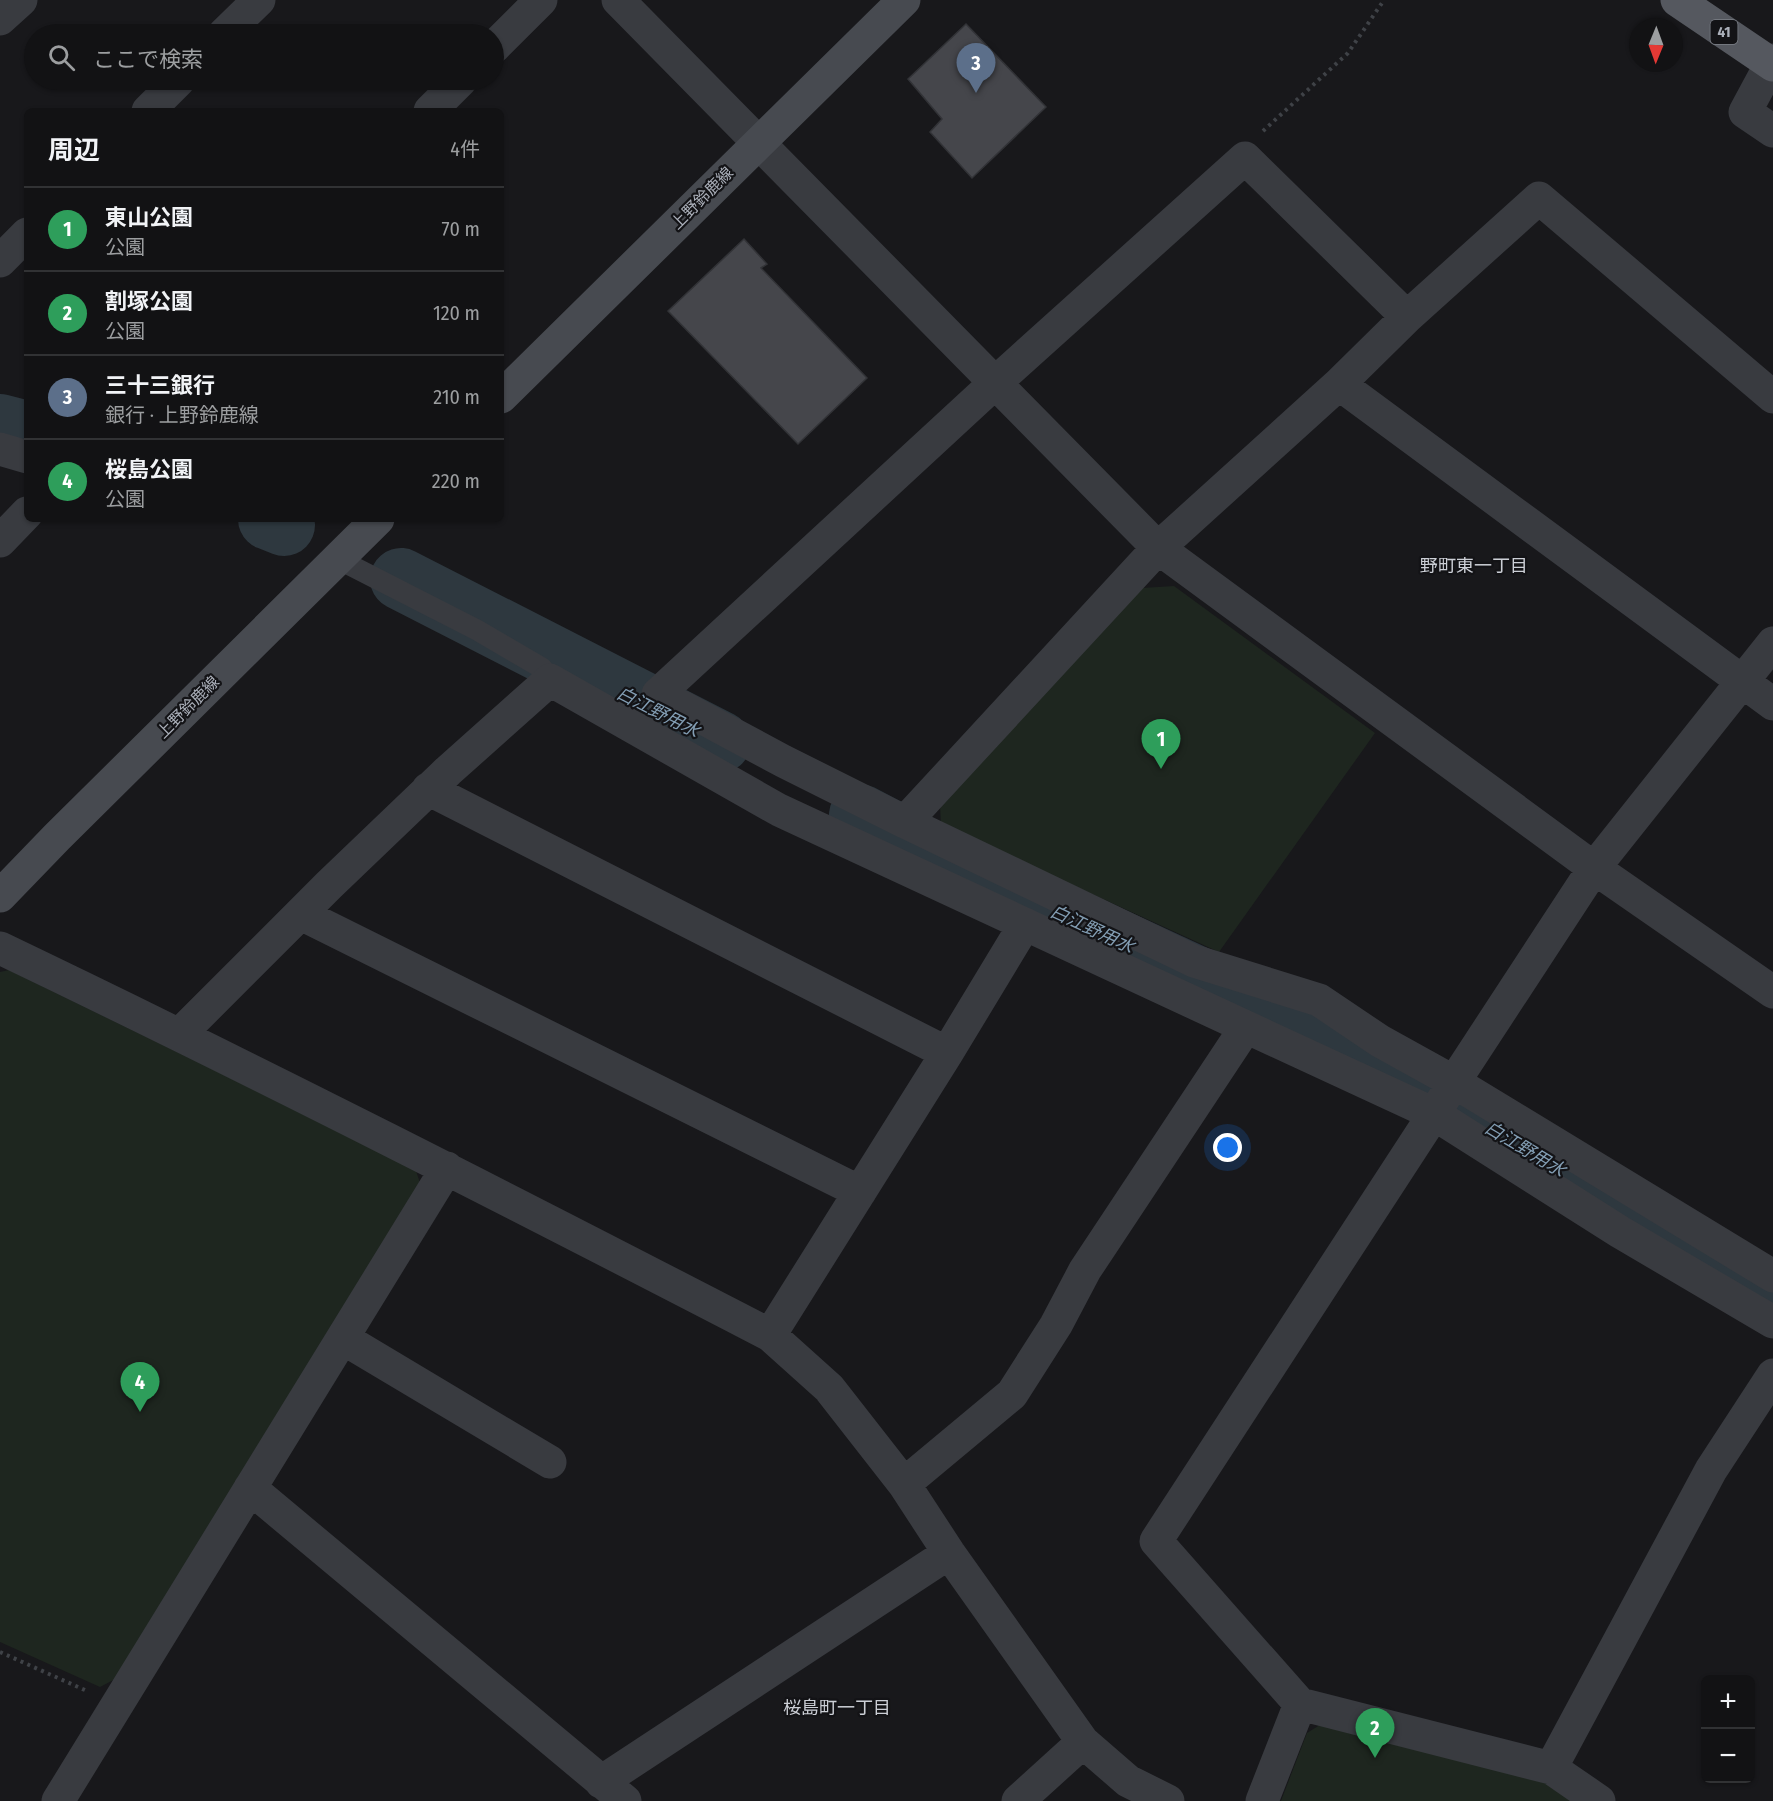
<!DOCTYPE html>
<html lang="ja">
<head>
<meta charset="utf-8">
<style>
  body { margin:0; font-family:"Fira Sans Condensed","Noto Sans JP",sans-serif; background:#1b1b1d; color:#f1f3f6 }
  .controls { position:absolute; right:18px; bottom:18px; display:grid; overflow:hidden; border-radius:9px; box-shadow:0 2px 4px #0004 }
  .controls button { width:54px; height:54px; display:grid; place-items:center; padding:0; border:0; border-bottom:2px solid #313234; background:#121214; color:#f1f3f6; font:30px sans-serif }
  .compass { position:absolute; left:1629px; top:18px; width:54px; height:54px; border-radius:50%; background:#121214; box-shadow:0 2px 4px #0004; rotate:181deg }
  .you { position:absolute; left:1228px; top:1148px; width:21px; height:21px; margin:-15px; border:4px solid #fff; border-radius:50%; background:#1a73e8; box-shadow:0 0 0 9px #1a73e833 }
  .badge { display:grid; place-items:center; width:39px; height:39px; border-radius:50%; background:#0f766e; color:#fff; font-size:20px; font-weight:700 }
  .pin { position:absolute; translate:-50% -50px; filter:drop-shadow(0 2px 3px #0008) }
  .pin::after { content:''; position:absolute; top:32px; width:21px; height:18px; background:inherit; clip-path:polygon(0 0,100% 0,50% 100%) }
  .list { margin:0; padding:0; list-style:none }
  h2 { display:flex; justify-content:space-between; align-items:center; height:78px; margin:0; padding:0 24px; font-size:26px }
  h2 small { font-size:20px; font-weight:400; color:#9c9ea0 }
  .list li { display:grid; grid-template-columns:39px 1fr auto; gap:18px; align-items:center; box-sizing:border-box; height:84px; padding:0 24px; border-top:2px solid #313234 }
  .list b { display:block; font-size:22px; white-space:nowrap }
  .list p { margin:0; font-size:20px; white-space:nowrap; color:#9c9ea0 }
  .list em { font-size:20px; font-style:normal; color:#9c9ea0 }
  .icon { flex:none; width:33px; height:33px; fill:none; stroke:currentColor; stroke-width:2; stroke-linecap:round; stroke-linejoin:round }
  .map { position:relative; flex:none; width:1773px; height:1801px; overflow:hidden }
  .search { position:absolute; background:#121214; box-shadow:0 2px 4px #0004; left:24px; top:24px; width:480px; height:66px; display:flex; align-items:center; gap:15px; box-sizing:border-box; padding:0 21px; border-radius:33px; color:#9c9ea0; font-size:22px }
  .panel { position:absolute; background:#121214; box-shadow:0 2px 4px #0004; left:24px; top:108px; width:480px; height:414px; border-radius:9px }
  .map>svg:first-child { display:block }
</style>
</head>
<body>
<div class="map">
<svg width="1773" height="1801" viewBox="0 0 1773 1801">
  <rect width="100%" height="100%" fill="#18181b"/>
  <path fill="#1e261f" d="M1174,586L1375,733L1219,952L941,825L940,805L1142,588Z
    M9,970L415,1168L420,1183L119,1677L100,1687L0,1642V972Z
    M1323,1723L1546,1783L1573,1801H1281L1307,1733Z"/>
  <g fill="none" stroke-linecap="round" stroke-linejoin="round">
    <path stroke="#2e383f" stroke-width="62" d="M0,425L27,432
      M269,519L284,525
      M401,579L720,742
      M860,815L963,869L1326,1037L1460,1110L1773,1298"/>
  </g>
  <path fill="#45464b" stroke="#323337" stroke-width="1.5" d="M966,24L1046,107L972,178L930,132L942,119L908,79Z
    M744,239L767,264L761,268L867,378L798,444L668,311Z"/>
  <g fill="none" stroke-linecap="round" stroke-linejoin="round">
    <path stroke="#3f4247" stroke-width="4" stroke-dasharray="3 4.5" stroke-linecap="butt" d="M1263,131L1348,53L1384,0
      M0,1652L87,1691"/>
    <path stroke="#393b40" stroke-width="21" d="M338,559L477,630L542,668L550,680"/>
    <path stroke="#393b40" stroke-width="33" d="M618,0L1158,548L1339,384L1407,317L1539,198L1773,397
      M0,19L21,0
      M224,34L259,0
      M494,47L541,0
      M1773,60L1745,112L1773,131
      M148,111L179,80
      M430,111L461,80
      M0,261L27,234
      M1339,384L1773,704
      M0,449L27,457
      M0,541L27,513
      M1773,643L1594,868L1773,992
      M428,789L947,1053
      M905,822L783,761L658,694L996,382L1245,158L1407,317
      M301,914L860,1192
      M0,948C259,1072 515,1203 770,1335L947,1053L1025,924
      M1246,1027L1434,1114L1454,1082L1380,1041L1319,1000L1194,961L905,822L1158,548L1594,868L1454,1082L1773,1276
      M180,1034L329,885L448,771L550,680L779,810L1246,1027L1085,1270L1056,1325L1012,1394L904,1484
      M770,1335L829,1388L904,1484L949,1553L1083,1742L1128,1781L1168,1801
      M344,1339L550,1462
      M250,1488L625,1801
      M1300,1704L1551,1768L1711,1470L1773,1375
      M1551,1768L1599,1801
      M601,1782L949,1553
      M58,1801L447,1168
      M1018,1801L1083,1742
      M1262,1801L1300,1704L1156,1541L1434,1114L1620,1232L1773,1322"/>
    <path stroke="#474a50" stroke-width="33" d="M501,397L904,0
      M0,896L57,837L378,519"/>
    <path stroke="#55585f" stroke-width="33" d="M1677,0L1773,65"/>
  </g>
  <g text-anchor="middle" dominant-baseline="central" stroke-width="4.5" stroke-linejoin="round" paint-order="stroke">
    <rect fill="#131316" stroke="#7d8189" stroke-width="1.5" x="1710.5" y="20" width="27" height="24" rx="4.5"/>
    <g font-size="15" font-weight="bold" fill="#abb0ba">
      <text x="1724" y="32">41</text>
    </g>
    <g font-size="16" fill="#abb0ba" stroke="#131316">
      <text transform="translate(702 198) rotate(-45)">上野鈴鹿線</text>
      <text transform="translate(188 707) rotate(-45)">上野鈴鹿線</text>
    </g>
    <g font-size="18" fill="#cccfd6" stroke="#131316">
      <text x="1474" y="566">野町東一丁目</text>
      <text x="837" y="1708">桜島町一丁目</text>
    </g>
    <g font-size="18" font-style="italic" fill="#839eb4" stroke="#131316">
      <text transform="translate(658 712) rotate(27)">白江野用水</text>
      <text transform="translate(1092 929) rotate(25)">白江野用水</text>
      <text transform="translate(1525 1149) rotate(31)">白江野用水</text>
    </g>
  </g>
</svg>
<div class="controls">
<button>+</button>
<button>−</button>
</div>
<svg class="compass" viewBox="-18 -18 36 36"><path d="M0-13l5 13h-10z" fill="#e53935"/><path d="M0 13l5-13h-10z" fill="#9c9ea0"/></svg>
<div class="you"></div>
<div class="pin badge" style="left:1161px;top:769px;background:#2e9e5b">1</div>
<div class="pin badge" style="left:1375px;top:1758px;background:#2e9e5b">2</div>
<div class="pin badge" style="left:976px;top:93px;background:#5c6f8a">3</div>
<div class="pin badge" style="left:140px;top:1412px;background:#2e9e5b">4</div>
<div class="search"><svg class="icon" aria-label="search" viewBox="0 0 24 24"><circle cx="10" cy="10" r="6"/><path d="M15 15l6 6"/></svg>ここで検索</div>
<section class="panel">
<h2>周辺<small>4件</small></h2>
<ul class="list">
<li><span class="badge" style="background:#2e9e5b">1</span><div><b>東山公園</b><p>公園</p></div><em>70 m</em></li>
<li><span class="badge" style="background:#2e9e5b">2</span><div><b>割塚公園</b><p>公園</p></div><em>120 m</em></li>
<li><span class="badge" style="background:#5c6f8a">3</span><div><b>三十三銀行</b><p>銀行 · 上野鈴鹿線</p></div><em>210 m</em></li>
<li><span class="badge" style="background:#2e9e5b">4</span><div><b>桜島公園</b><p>公園</p></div><em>220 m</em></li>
</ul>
</section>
</div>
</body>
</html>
